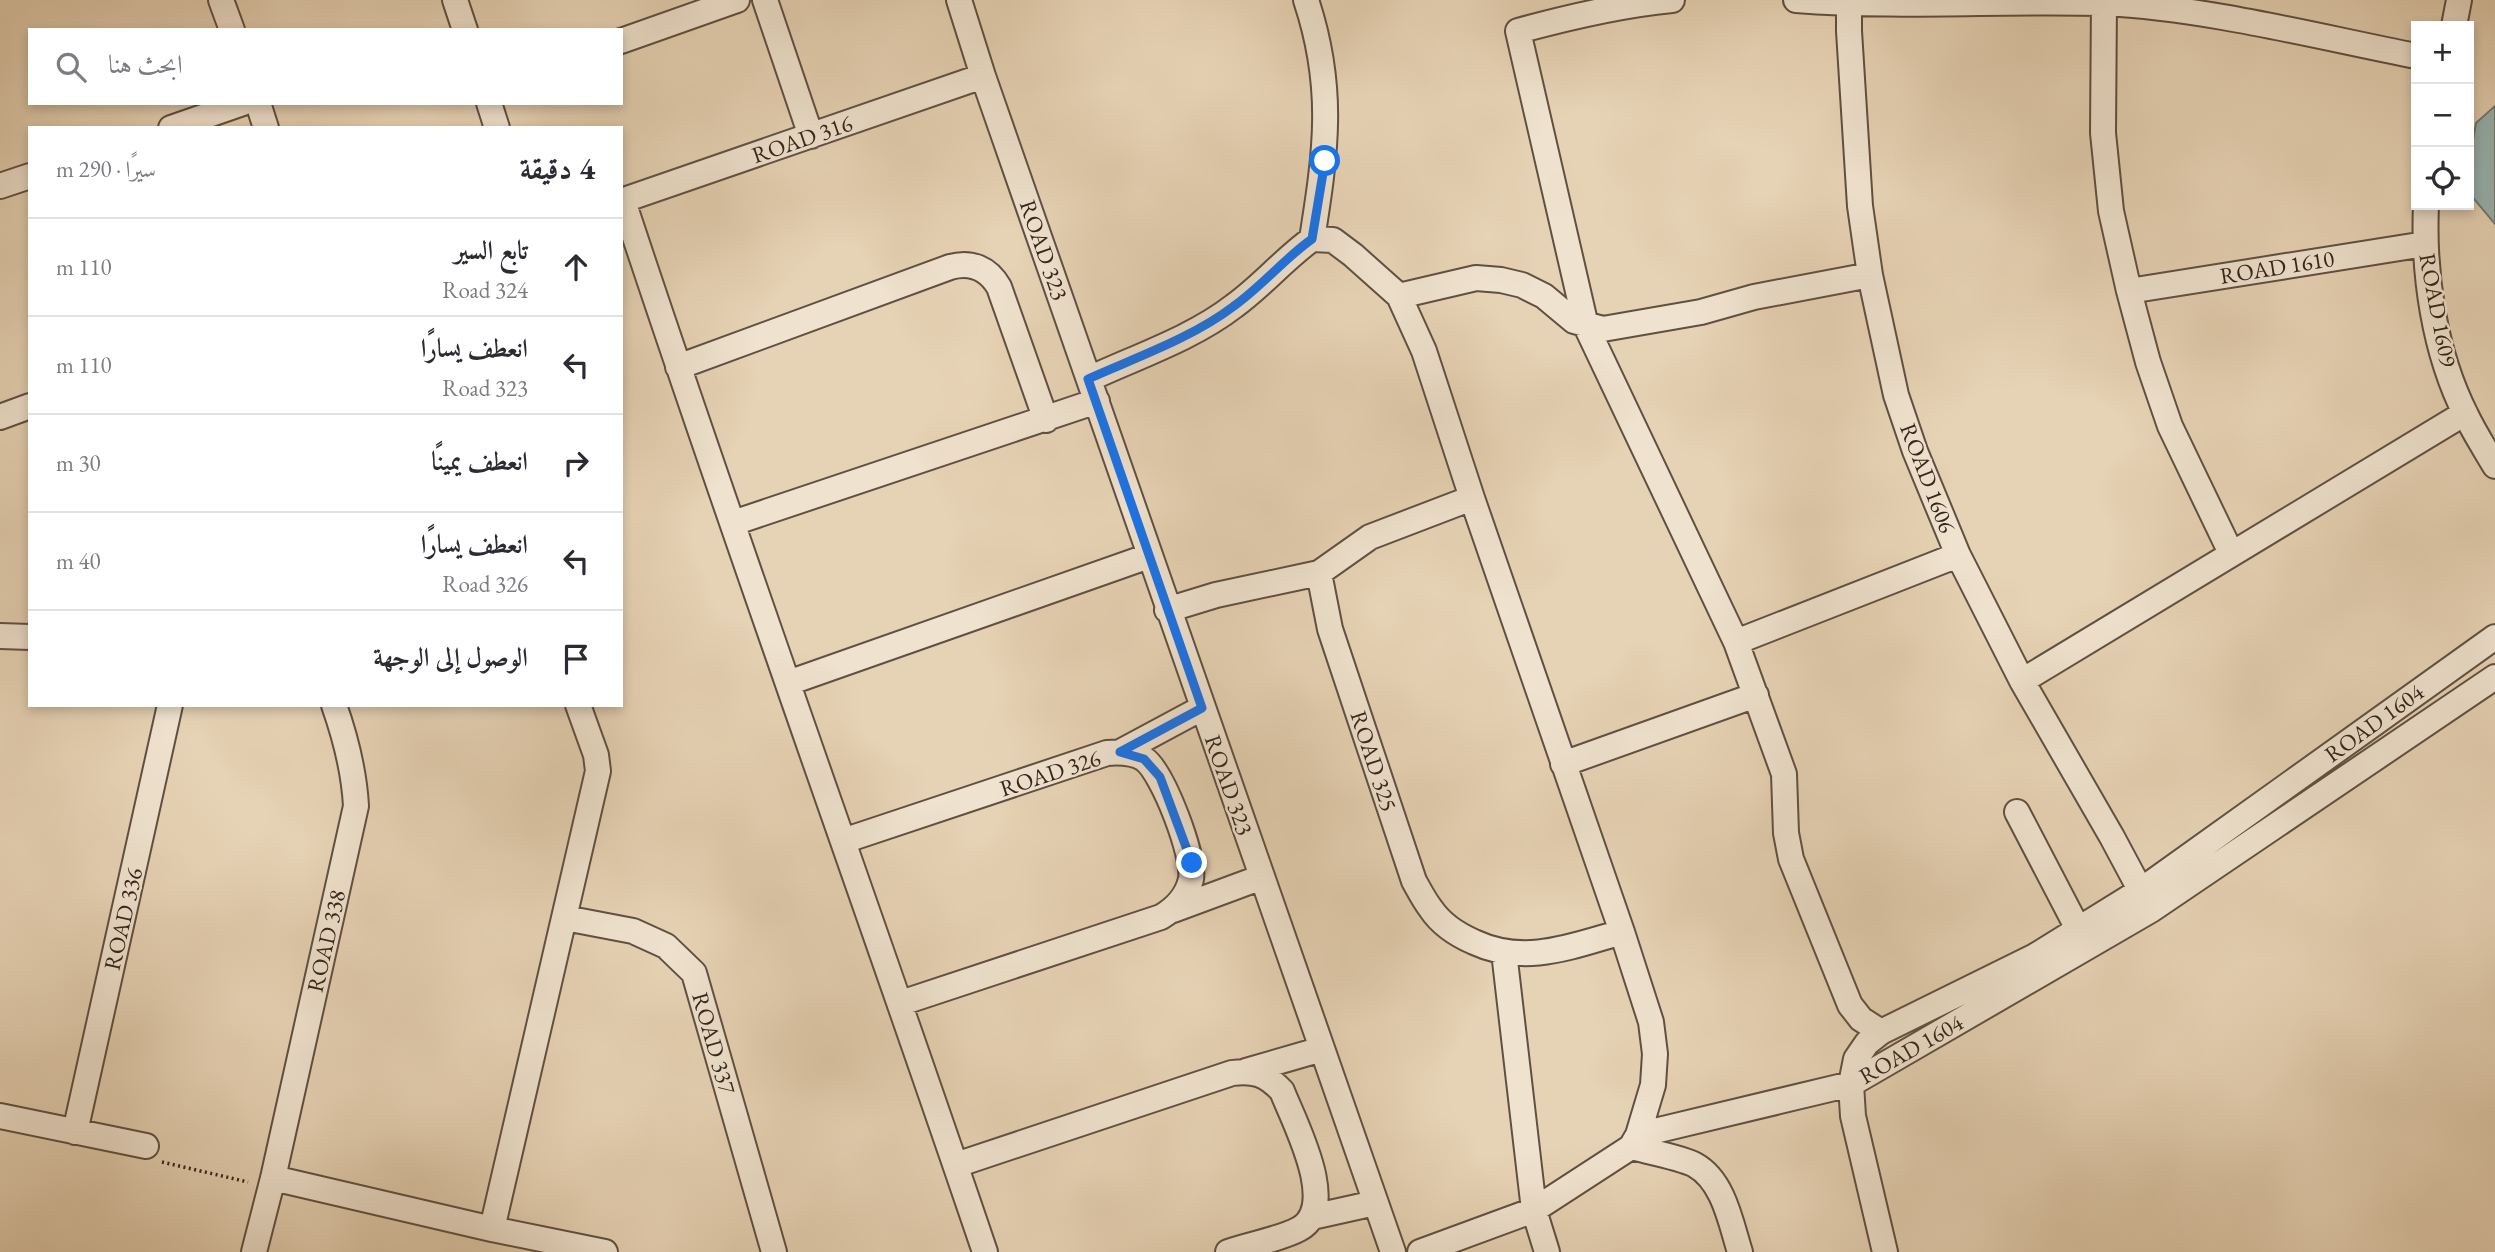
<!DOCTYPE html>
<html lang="ar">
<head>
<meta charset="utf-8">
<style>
  body { margin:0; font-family:"EB Garamond",Amiri,serif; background:#f2f2f3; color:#2b2b33; direction:rtl }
  .controls { position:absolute; right:21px; top:21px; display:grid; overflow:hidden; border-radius:0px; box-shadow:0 4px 10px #0003 }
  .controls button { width:63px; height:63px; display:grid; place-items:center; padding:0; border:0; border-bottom:2px solid #e1e1e2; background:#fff; color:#2b2b33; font:35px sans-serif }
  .stop { position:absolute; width:21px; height:21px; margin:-16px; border:5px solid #1a73e8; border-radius:50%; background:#fff }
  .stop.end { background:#1a73e8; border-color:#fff; box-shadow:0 2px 7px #0008 }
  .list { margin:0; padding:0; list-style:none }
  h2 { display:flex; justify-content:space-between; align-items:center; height:91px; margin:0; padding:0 28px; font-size:30px }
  h2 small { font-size:23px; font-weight:400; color:#7c7c81 }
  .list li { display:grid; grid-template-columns:46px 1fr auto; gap:21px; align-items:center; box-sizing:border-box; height:98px; padding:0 28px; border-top:2px solid #e1e1e2 }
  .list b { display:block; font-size:26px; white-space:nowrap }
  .list p { margin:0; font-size:23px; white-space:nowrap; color:#7c7c81 }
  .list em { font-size:23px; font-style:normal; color:#7c7c81 }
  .icon { flex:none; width:38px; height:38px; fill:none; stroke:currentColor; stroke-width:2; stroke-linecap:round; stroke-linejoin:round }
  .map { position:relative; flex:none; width:2495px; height:1252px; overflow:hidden; direction:ltr }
  .search { position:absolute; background:#fff; box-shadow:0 4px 10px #0003; left:28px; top:28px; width:595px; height:77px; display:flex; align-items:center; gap:18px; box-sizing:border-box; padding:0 24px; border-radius:0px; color:#7c7c81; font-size:26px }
  .panel { position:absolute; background:#fff; box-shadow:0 4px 10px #0003; left:28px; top:126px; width:595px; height:581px; border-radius:0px; direction:rtl }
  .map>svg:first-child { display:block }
</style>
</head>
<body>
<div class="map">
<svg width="2495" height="1252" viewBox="0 0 2495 1252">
  <rect width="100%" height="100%" fill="#e6d2b4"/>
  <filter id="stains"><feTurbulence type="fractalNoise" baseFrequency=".00286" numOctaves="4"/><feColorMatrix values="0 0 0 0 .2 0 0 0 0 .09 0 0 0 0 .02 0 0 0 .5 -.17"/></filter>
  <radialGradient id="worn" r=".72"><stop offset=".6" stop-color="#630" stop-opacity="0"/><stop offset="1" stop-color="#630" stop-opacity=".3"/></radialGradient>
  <path fill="#98b6b4" stroke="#707c77" stroke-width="2" d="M2495,106V224L2469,193V162L2476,123Z"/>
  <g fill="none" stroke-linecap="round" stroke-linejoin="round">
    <defs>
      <path id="minor" d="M221,0L232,30
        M455,0L465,30
        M765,0L811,136
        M959,0L983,76L1393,1252
        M1672,0C1619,5 1569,17 1518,31L1586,326L1736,642L1784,774L1786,833L1791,859L1850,1005L1861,1019L1881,1032
        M1796,0C1899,8 2001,0 2103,3C2207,8 2314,36 2416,56
        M1849,0V31L1860,206L1870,275L1896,395L1915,451L1958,555L2022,681L2112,837L2151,910
        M2104,0L2103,133L2111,211L2129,291L2148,362L2170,426L2231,553
        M2454,26L2459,0
        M621,41L737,0
        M258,103L266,128
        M489,103L497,128
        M171,128L243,103
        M0,186L30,176
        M621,201L983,76
        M623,201C739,553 866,901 985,1252
        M2426,205C2423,274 2434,352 2466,415C2474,432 2485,449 2495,466
        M1312,239L1333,240L1353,255L1399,296L1424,351L1472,498L1622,932L1651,1022L1655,1054L1653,1085L1638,1135L1631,1147L1534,1210L1420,1252
        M2129,291L2425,244
        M1399,296L1476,278L1501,280L1522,285L1544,296L1574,321L1603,329L1701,312L1754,297L1870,275
        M678,367L950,267C971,261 988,268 999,287L1046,420
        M1089,379C1136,357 1193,338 1234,306C1262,286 1284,259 1312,239C1326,151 1335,87 1306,0
        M0,417L30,406
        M1472,498L1370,537L1319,573L1330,629L1414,881C1419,890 1424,900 1431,909C1441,924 1458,935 1474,942C1525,966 1572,946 1622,932
        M733,523L1097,401
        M1167,610L1216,595L1319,573
        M0,636L30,637
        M1736,642L1958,555
        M2022,681L2465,413
        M788,683L1149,556
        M1120,752L1202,708
        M1563,764L1756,695
        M2017,812L2078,929
        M843,841L1107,753C1120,752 1133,752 1144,759C1163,772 1195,857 1191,879C1187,897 1176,908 1161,917L901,1003
        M1173,910L1262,877
        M565,918L633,931L666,946L694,973L774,1252
        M1504,952L1534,1210L1547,1252
        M1246,1071L1322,1049
        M0,1116L146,1146
        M75,1132L170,705
        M1638,1135L1851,1084L2151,910L2495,677
        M1631,1147C1646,1151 1683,1158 1695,1165C1724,1181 1731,1224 1740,1252
        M956,1165L1232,1073C1254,1070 1266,1074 1282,1091C1294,1122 1340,1207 1299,1229C1281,1239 1248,1245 1228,1252
        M273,1178L492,1229L605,1252
        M1312,1217L1375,1203
        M492,1229L598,771L596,755L578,705
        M254,1252L273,1178L356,806C354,770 346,739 334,705
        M1885,1252L1853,1116L1851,1084L1856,1059L1867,1043L1881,1032L2035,956L2140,891L2495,637"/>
    </defs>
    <use href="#minor" stroke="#605042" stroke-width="28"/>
    <path stroke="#34251c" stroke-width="3.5" stroke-dasharray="2 3.5" stroke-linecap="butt" d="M162,1162L248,1182"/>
    <use href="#minor" stroke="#efe2ce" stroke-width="24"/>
  </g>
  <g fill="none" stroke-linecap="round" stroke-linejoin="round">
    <path stroke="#1a73e8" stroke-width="9" d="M1192,863L1160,777L1144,759L1120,752L1202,708L1088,379C1137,357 1192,338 1234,306C1262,286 1284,259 1312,239L1325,161"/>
  </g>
  <g text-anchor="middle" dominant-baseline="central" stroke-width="5" stroke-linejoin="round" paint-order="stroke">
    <g font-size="23" fill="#34251c" stroke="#efe2ce">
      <text transform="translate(802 139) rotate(-19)">ROAD 316</text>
      <text transform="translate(1044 250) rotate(71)">ROAD 323</text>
      <text transform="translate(2277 267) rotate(-9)">ROAD 1610</text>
      <text transform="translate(2438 310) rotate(79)">ROAD 1609</text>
      <text transform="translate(1928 478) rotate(69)">ROAD 1606</text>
      <text transform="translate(2374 723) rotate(-36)">ROAD 1604</text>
      <text transform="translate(1374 761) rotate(72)">ROAD 325</text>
      <text transform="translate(1050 773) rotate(-18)">ROAD 326</text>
      <text transform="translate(1229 785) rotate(71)">ROAD 323</text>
      <text transform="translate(123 919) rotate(-77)">ROAD 336</text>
      <text transform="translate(326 941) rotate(-77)">ROAD 338</text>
      <text transform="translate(714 1043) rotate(74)">ROAD 337</text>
      <text transform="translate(1911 1049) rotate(-30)">ROAD 1604</text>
    </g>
  </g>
  <rect width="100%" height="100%" filter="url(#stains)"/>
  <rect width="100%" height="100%" fill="url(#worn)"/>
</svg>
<div class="controls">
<button>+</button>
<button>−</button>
<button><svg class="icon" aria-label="locate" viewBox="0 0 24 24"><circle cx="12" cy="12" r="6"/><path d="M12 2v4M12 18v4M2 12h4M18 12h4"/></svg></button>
</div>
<div class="stop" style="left:1325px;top:161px"></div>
<div class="stop end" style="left:1192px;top:863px"></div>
<div class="search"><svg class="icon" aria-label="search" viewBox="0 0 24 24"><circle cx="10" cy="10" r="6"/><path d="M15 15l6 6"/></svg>ابحث هنا</div>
<section class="panel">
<h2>4 دقيقة<small>سيرًا · 290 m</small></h2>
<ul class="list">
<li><svg class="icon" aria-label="ahead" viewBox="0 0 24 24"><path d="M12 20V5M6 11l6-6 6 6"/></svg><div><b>تابع السير</b><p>Road 324</p></div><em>110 m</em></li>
<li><svg class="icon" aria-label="left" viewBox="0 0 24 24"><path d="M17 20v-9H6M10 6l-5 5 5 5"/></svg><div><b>انعطف يسارًا</b><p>Road 323</p></div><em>110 m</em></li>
<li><svg class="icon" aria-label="right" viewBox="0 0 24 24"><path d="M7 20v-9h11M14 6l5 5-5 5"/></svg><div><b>انعطف يمينًا</b></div><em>30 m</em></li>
<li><svg class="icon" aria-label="left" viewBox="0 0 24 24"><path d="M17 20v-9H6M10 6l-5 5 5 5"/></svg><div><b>انعطف يسارًا</b><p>Road 326</p></div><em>40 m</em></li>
<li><svg class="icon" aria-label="arrive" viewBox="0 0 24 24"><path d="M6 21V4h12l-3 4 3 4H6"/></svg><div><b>الوصول إلى الوجهة</b></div></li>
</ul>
</section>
</div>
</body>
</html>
